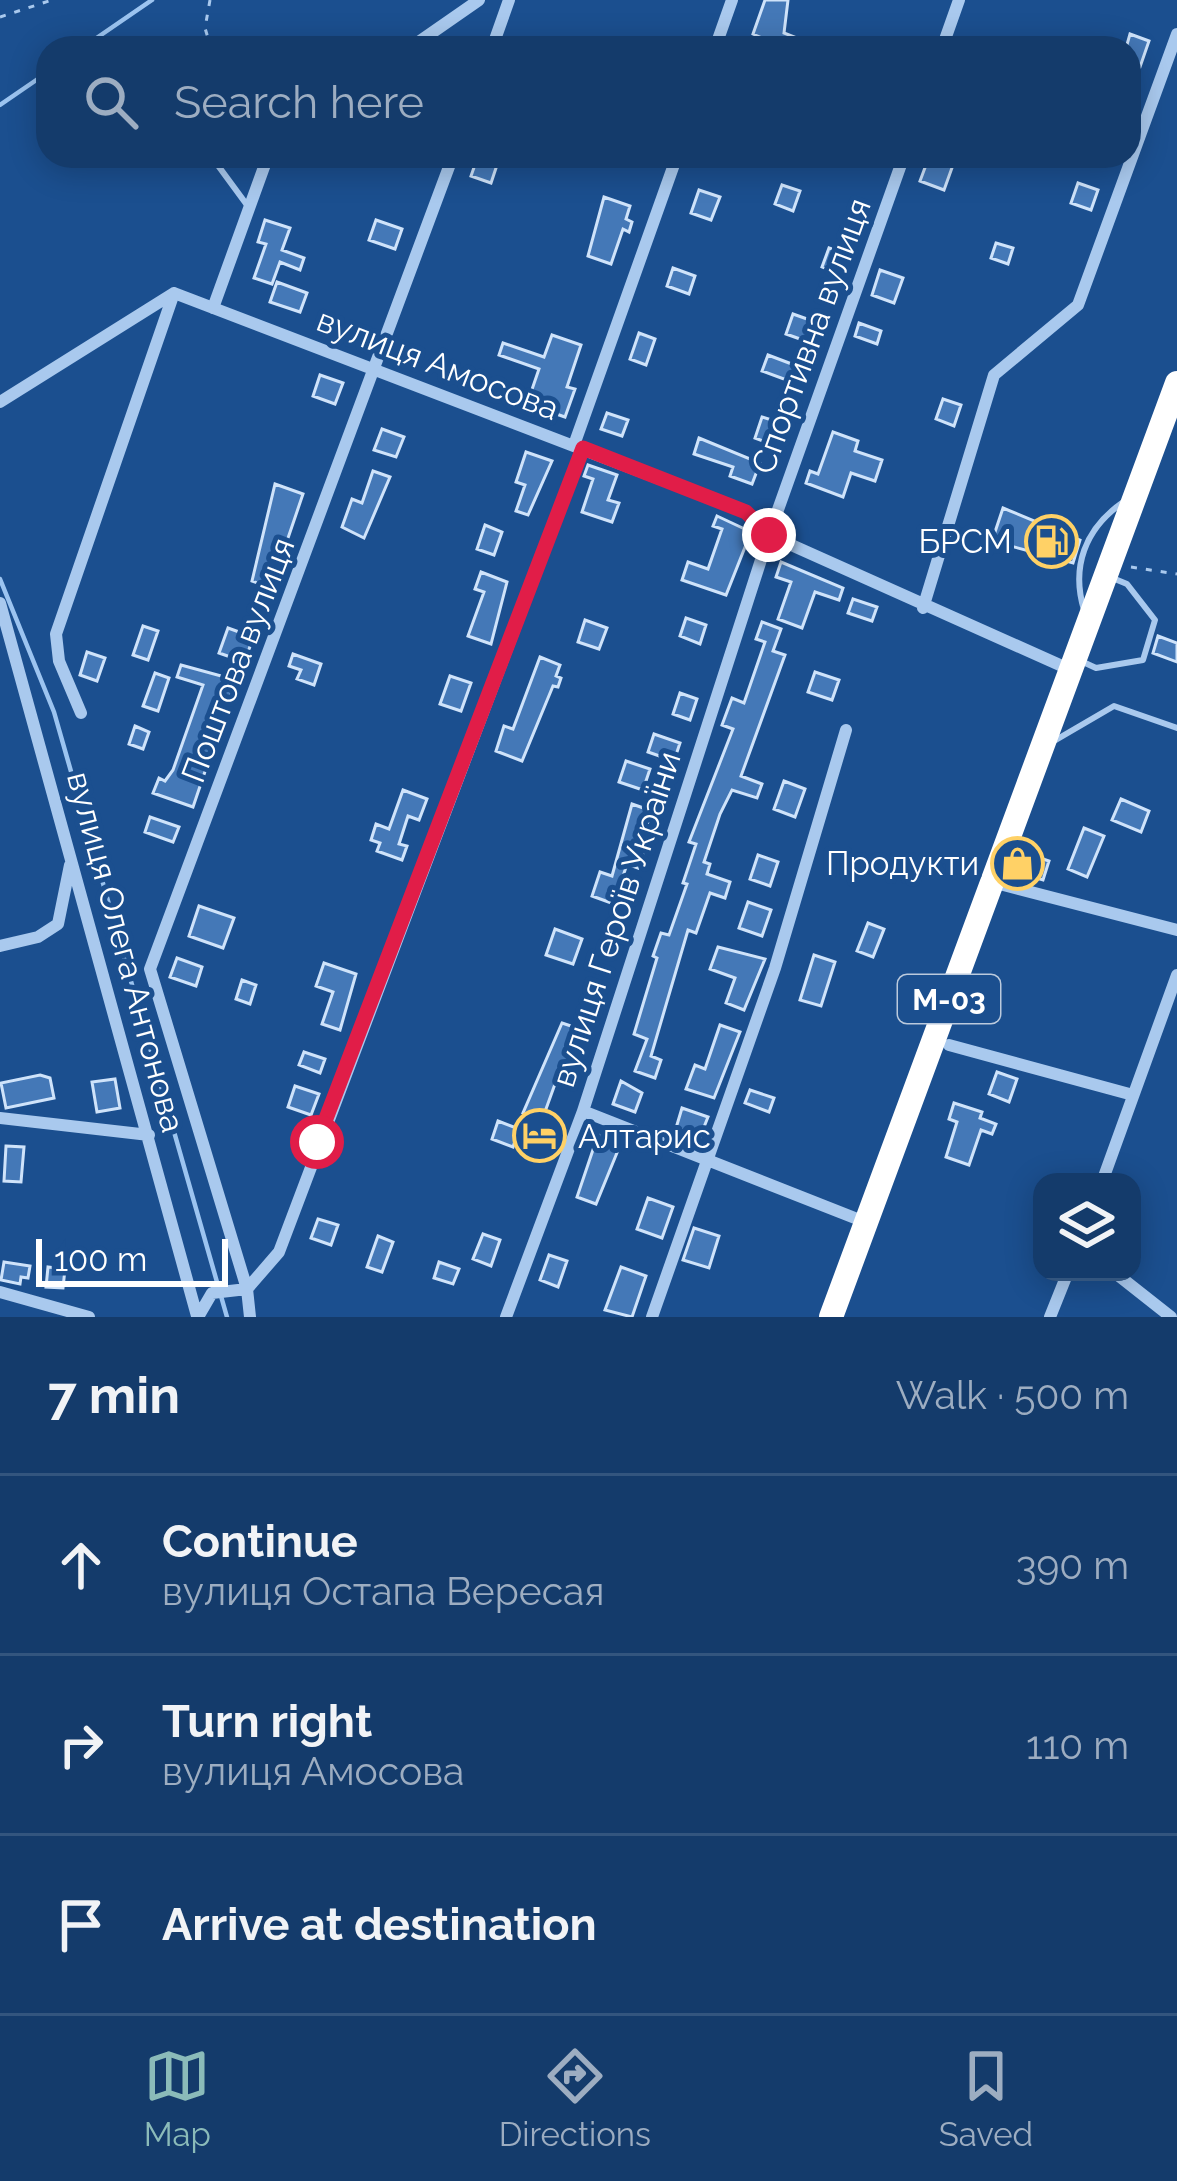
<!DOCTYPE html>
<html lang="en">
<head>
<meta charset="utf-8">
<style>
  body { margin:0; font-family:Raleway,sans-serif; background:#214673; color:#f1f3f6 }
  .controls { position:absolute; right:36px; bottom:36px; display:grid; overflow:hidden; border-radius:24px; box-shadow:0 6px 30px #0003 }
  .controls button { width:108px; height:108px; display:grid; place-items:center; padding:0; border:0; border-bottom:3px solid #33557e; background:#143b6b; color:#f1f3f6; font:60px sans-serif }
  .scale { position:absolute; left:36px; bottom:30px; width:192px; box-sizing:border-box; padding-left:12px; border:6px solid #fff; border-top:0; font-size:33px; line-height:42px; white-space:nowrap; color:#fff; -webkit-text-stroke:9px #1b4f8f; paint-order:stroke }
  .stop { position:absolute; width:36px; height:36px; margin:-27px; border:9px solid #e11d48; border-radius:50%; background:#fff }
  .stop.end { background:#e11d48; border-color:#fff; box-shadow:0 3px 12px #0008 }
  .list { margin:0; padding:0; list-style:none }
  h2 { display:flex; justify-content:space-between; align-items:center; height:156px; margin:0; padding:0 48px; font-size:51px }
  h2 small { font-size:39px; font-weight:400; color:#9dadc1 }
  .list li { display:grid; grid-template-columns:78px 1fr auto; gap:36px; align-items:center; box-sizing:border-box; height:180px; padding:0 48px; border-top:3px solid #33557e }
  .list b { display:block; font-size:45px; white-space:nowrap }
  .list p { margin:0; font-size:39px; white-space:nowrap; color:#9dadc1 }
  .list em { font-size:39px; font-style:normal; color:#9dadc1 }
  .icon { flex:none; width:66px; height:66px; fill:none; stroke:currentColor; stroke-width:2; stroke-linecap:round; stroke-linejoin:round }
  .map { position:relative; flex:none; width:1177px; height:1317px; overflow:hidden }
  .search { position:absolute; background:#143b6b; box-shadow:0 6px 30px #0003; left:36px; right:36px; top:36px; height:132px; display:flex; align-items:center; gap:30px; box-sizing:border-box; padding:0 42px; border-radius:36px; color:#9dadc1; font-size:45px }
  .sheet { height:696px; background:#143b6b }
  nav { display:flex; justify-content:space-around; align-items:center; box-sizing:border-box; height:168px; border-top:3px solid #33557e; background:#143b6b; font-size:33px; color:#9dadc1 }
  nav a { display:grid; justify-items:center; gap:6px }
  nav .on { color:#8bbbb9 }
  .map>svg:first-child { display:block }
</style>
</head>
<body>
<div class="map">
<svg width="1177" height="1317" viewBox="0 0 1177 1317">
  <rect width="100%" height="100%" fill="#1b4f8f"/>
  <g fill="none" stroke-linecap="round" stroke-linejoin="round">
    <path stroke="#9cc4f0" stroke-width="4.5" d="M82,48L152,0
      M0,105L48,72
      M0,579L54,712L227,1317"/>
  </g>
  <path fill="#4478b7" stroke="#cfe3fa" stroke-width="3" d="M765,0H788L784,33L822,48H784L753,34Z
    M1130,34L1149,41L1140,67L1129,64L1126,48Z
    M478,156H500L491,183L471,176Z
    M929,157L953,165L944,190L920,181Z
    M1078,183L1098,190L1091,210L1071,203Z
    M782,185L800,191L793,211L775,204Z
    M699,190L720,197L711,220L691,213Z
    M604,197L630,206L626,219L632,222L629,232L623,229L611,264L588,256Z
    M265,220L290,228L282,250L304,258L300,270L280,262L272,284L254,278L266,244L258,242Z
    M376,220L402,229L395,249L369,240Z
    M996,243L1013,248L1008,264L991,258Z
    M829,248L847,254L840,274L822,267Z
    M673,268L695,276L689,294L667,286Z
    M880,270L903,278L894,303L872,295Z
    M277,282L307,293L300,312L270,302Z
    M793,314L824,325L817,345L786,334Z
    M859,323L881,331L877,344L855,336Z
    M639,333L655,339L646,365L630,359Z
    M552,335L581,345L567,387L575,389L565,417L527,404L539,369L499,355L503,343L544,357Z
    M768,355L797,366L792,382L762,371Z
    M320,375L343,383L335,404L313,396Z
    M943,399L961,405L954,426L936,419Z
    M607,413L628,420L622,436L601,429Z
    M762,417L778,422L771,444L755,438Z
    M382,429L404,437L396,457L374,450Z
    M833,432L858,441L855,451L882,460L875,481L851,473L843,497L806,483L810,471L818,474Z
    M699,438L760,463L752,484L730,476L733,467L694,454Z
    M526,452L552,461L528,515L516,511L525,485L516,482Z
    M588,465L617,475L608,500L619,503L612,522L582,512L593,479L584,476Z
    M373,471L390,477L364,538L342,527L352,499L362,503Z
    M275,484L303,494L271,588L252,581Z
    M1003,508L1080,540L1073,563L992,541Z
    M717,516L751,532L726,595L682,580L688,562L708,569L722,529L713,526Z
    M485,525L502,532L494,555L477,549Z
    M781,562L843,588L839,600L815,592L802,628L778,619L791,582L776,577Z
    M481,572L507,582L491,644L468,636L484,592L475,589Z
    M853,599L877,607L872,621L848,613Z
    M686,618L706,625L700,644L680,636Z
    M585,620L607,628L599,649L578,642Z
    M762,622L781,629L773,651L785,655L741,776L762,784L757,798L732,790L720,814L704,862L710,864L707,874L730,882L725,898L710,893L696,933L688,930L651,1056L661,1060L655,1078L635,1071L647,1039L634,1034L657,958L653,956L661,933L669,935L687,884L683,883L696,844L689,842L733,729L722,725L732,698L744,703L765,642L756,639Z
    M143,626L158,631L148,660L133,655Z
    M228,628L253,637L245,662L219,653Z
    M1158,636L1177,643V662L1153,653Z
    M87,652L105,658L97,681L80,675Z
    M293,654L321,664L314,685L297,679L301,670L289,666Z
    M540,657L560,665L556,676L561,678L558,687L553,686L522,761L496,751L504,726L513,729Z
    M181,665L236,680L193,807L153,793L159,778L165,781L173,770L203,685L177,677Z
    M815,672L839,680L832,700L808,692Z
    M155,673L169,678L158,711L143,706Z
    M450,676L471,683L461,711L440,704Z
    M680,693L697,699L690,720L673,714Z
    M135,726L149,732L143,749L129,744Z
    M654,734L680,743L674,761L648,752Z
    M626,761L650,769L643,790L619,782Z
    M784,781L805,789L795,817L774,809Z
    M403,790L427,799L419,820L408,816L399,844L407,846L402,860L377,851L380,843L371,840L376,824L389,829Z
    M1121,799L1149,811L1141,832L1112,820Z
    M632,804L652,811L640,843L646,845L638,868L627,864L614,904L592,896L600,872L612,876Z
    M150,817L179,827L173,842L145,832Z
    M1084,828L1104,836L1087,877L1068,869Z
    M1028,854L1049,861L1043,880L1022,874Z
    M758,855L778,862L770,886L750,879Z
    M748,902L771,910L762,936L739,928Z
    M199,906L234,918L223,948L189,936Z
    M868,923L884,929L873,957L857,951Z
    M555,929L582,939L573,964L546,955Z
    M718,947L765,959L744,1010L726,1003L735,978L710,969Z
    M814,955L835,962L821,1006L800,1000Z
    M177,958L202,967L196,986L170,977Z
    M324,963L356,974L340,1030L322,1024L333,992L316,986Z
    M242,980L256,985L250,1004L236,999Z
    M562,1023L580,1029L562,1086L555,1084L542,1120L523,1113Z
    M720,1025L740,1032L714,1098L686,1089L695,1065L705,1069Z
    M304,1052L325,1059L320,1073L299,1065Z
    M997,1072L1017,1079L1009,1102L989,1094Z
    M40,1075L50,1078L54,1098L6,1108L1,1083Z
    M115,1079L120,1108L97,1112L92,1082Z
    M621,1081L642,1093L635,1112L613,1104Z
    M295,1086L319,1094L311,1115L288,1107Z
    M750,1090L774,1098L769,1112L745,1103Z
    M954,1103L982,1112L980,1118L996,1124L992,1134L981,1130L969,1165L946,1157L957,1122L949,1119Z
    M682,1108L708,1117L700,1137L676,1128Z
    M498,1121L519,1129L513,1147L492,1139Z
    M598,1135L621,1143L596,1204L577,1197Z
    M6,1146L24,1147L21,1182L4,1181Z
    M648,1198L673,1207L662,1238L637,1229Z
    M318,1219L338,1225L331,1245L311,1238Z
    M694,1228L719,1236L709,1268L683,1260Z
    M483,1234L500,1240L491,1266L473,1259Z
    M378,1236L393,1242L382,1272L367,1267Z
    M549,1255L567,1261L558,1287L540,1280Z
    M4,1262L30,1266L28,1278L21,1277L20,1284L1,1280Z
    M439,1262L459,1269L453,1284L434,1278Z
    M48,1267L65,1269L63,1288L46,1287Z
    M621,1267L646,1276L632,1317L605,1310Z"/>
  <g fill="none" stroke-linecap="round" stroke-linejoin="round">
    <path stroke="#a9c9ee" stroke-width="3" stroke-dasharray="6 9" stroke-linecap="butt" d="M210,0L205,28L211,48
      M0,17L52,0
      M1131,567L1177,574"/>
    <path stroke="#a9c9ee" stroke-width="6" d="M211,156L247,205
      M1084,610C1071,567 1085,529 1122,503
      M1083,662L1096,668L1143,660L1155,620L1127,584L1110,577
      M1054,741L1114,706L1177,728"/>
    <path stroke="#a9c9ee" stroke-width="12" d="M410,48L479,0
      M492,48L509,0
      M715,48L732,0
      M942,48L959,0
      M174,293L746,512L769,535L1071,670
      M213,308L268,156
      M0,402L174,293
      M574,445L677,156
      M0,603L197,1316
      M923,608L994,375L1078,305L1177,34
      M81,713L59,661L56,634L174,293
      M992,882L1177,930
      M0,946L38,937L58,924L70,865
      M949,1045L1133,1095
      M583,1111L865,1222
      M0,1118L149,1135
      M1102,1182L1177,975
      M1114,1272L1171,1317
      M0,1292L89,1317
      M198,1317L212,1293L247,1289L279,1252L583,448
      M250,1317L247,1289L150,969L453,156
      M506,1317L583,1111L769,535L904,156
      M652,1317L775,968L846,730
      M1050,1317L1068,1272"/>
    <path stroke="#fff" stroke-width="24" d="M831,1317L1177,383"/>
  </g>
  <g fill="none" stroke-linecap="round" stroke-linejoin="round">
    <path stroke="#e11d48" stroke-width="15" d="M317,1142L583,448L746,512L769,535"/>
  </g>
  <defs>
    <symbol id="fuel-ring" viewBox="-11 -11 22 22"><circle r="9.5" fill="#1b4f8f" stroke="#ffd166" stroke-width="1.5"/><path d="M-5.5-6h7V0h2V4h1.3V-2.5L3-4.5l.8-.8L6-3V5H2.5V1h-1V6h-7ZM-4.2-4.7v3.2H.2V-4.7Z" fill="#ffd166"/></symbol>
    <symbol id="shop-ring" viewBox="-11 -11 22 22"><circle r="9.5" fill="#1b4f8f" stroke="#ffd166" stroke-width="1.5"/><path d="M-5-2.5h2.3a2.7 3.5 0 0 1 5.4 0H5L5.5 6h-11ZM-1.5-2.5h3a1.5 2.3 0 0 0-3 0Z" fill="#ffd166"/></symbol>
    <symbol id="hotel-ring" viewBox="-11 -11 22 22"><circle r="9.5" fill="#1b4f8f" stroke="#ffd166" stroke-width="1.5"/><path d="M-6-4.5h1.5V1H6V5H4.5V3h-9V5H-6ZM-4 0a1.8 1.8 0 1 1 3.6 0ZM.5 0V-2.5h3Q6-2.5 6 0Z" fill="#ffd166"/></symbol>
  </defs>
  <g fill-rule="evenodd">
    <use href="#fuel-ring" x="1022" y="512" width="59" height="59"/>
    <use href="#shop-ring" x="988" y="834" width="59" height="59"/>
    <use href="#hotel-ring" x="510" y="1106" width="59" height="59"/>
  </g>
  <g text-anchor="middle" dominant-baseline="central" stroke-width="10" stroke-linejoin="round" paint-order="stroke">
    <rect fill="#1b4f8f" stroke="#bbcadd" stroke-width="3" x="898" y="975" width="102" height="48" rx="9"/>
    <g font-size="30" font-weight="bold" fill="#fff">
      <text x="949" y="999">М-03</text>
    </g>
    <g font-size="33" fill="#fff" stroke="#1b4f8f">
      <text transform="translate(811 336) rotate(-70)">Спортивна вулиця</text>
      <text transform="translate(438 364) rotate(21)">вулиця Амосова</text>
      <text transform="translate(238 660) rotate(-69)">Поштова вулиця</text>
      <text transform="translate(616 919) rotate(-72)">вулиця Героїв України</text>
      <text transform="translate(126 952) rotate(75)">вулиця Олега Антонова</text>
    </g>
    <g font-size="33" fill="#fff" stroke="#1b4f8f" text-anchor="end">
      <text x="1012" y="541">БРСМ</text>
      <text x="979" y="863">Продукти</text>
      <text x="578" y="1136" text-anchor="start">Алтарис</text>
    </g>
  </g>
</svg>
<div class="controls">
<button><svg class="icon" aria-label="layers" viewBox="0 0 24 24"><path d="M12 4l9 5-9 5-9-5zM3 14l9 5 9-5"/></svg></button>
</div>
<div class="scale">100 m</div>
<div class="stop" style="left:317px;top:1142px"></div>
<div class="stop end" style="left:769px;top:535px"></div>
<div class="search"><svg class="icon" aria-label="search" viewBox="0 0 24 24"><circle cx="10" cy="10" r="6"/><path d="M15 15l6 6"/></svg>Search here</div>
</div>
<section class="sheet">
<h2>7 min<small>Walk · 500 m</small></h2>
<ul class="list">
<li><svg class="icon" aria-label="ahead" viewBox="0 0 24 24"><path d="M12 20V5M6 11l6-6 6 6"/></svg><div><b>Continue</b><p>вулиця Остапа Вересая</p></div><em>390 m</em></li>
<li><svg class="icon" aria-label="right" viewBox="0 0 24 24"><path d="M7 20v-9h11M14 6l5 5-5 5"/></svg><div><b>Turn right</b><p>вулиця Амосова</p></div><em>110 m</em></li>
<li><svg class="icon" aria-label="arrive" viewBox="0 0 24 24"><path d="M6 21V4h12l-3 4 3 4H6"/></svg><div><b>Arrive at destination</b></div></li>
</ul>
</section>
<nav>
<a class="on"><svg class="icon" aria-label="map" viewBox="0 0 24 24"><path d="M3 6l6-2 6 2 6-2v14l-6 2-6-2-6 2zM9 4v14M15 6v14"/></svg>Map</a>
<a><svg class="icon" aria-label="directions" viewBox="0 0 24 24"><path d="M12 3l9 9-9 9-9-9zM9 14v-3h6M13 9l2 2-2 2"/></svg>Directions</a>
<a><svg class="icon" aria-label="saved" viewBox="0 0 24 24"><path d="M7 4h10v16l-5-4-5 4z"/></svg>Saved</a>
</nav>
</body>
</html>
